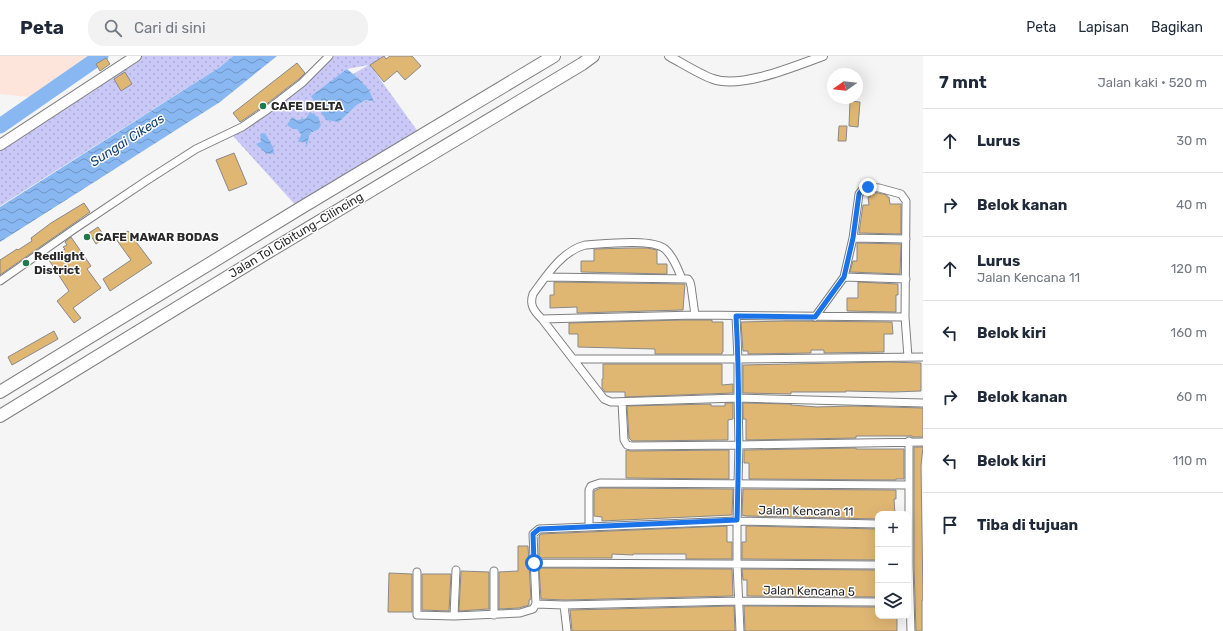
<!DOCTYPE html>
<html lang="id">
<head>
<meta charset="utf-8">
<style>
  body { margin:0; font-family:Rubik,sans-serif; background:#f2f2f3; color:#1f2937 }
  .controls { position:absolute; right:12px; bottom:12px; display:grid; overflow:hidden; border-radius:8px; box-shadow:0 4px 16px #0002 }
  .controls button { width:36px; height:36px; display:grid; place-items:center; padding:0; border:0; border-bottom:1px solid #e0e1e3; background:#fff; color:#1f2937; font:20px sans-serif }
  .compass { position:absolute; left:827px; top:12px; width:36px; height:36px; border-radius:50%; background:#fff; box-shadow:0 4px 16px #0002; rotate:255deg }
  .stop { position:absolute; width:12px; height:12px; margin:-9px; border:3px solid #1a73e8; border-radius:50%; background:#fff }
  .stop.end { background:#1a73e8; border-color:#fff; box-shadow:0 1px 4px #0008 }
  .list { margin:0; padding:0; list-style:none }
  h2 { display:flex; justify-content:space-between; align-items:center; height:52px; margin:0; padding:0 16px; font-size:17px }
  h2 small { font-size:13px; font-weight:400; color:#747a83 }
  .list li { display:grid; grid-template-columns:26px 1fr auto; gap:12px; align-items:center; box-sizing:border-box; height:64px; padding:0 16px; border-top:1px solid #e0e1e3 }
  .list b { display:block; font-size:15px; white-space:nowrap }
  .list p { margin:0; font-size:13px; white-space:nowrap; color:#747a83 }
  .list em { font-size:13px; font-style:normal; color:#747a83 }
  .icon { flex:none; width:22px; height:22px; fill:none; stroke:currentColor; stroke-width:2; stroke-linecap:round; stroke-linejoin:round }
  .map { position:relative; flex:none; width:923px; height:575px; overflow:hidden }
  header { display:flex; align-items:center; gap:24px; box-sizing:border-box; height:56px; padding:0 20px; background:#fff; border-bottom:1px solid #e0e1e3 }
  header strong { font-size:19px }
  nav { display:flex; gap:22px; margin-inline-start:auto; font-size:14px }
  .search { width:280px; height:36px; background:#f2f2f3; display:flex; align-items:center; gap:10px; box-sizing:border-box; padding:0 14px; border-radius:16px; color:#747a83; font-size:15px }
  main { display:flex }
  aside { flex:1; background:#fff }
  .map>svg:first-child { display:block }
</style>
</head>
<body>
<header>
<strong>Peta</strong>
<div class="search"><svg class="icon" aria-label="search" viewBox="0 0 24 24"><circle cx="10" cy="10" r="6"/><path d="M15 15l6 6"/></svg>Cari di sini</div>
<nav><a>Peta</a><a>Lapisan</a><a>Bagikan</a></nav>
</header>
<main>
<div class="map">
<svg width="923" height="575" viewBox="0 0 923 575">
  <defs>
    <pattern id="grass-dots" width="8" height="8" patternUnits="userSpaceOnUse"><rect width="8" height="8" fill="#c9c8f6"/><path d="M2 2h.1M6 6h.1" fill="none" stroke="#adacd3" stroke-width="1.8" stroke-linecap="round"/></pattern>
    <pattern id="water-waves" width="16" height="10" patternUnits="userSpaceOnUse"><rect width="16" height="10" fill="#88b7f2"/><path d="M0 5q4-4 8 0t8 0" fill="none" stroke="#6f95c4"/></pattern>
  </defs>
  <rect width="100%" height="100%" fill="#f5f5f6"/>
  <path fill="#fde5db" d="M0,0H101L40,42L0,38Z"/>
  <path fill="url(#grass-dots)" fill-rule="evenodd" d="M131,0H233L220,11L0,150V86Z
    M329,0H384L370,9L421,80L299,153L233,80L248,71ZM369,9L353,18L358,22L373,46L366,44L357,49L339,66L347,13ZM292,61L297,64L306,62L318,74L310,77L307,89L297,73Z"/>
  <path fill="url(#water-waves)" d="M233,0H277L220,46L0,186V151L220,11Z
    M347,13L358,22L369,34L374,46L366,44L357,49L339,66L326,64L311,40Z
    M310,56L318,61L321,69L318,74L310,77L307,90L305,86H298L301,79L297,73H293L287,69L292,61L297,64L306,62Z
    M265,77L273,91L274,97L270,98L266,97L256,88L261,86L260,78Z"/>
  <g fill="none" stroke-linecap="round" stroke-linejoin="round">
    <path stroke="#88b7f2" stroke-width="15" d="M0,70L101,0"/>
  </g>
  <path fill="#e0b673" stroke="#898988" d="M384,0L386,3L390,0H412L421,10L405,24L397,15L384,26L370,9Z
    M106,2L110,8L100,15L96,8Z
    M297,7L305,17L299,23L264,50L240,66L233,57Z
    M125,16L132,28L121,35L114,23Z
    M850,45L860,46L858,71L849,70Z
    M839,70H847L846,85H838Z
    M234,97L247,128L229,135L216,104Z
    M870,136L878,137L887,139V141H889L890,148H901V178L859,177L863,149H869L868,141H870Z
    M84,147L90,156L0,219V204L17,193L18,194L32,185L31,182L51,167Z
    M98,171L105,181L96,188L89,177Z
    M128,175L152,207L110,235L103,223L131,204L116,183Z
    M71,181L91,210L87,213L101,232L73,252L81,262L74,267L57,245L69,235L49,204L65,193L63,191L67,189L65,186Z
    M857,187L901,188L900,218L850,216L853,205H857Z
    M630,192H647L657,194V208H667V218L581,216V205H594V193Z
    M554,226L685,228L683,254L577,257V251L550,252V239H554Z
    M858,226L898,228V239H896V256L847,255V242H858Z
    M683,264H712V266H723V296H722V298H655V293L578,291V278H569V267Z
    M787,265L892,266L893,278H884V296L824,297V294H811V297L748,298V295H743L741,266Z
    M54,275L58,283L12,309L8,301Z
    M887,306L921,307V335L893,336L846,335V336H791V338L743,337V309Z
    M603,308H722V329L733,328V337L625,341V336H605L602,332V323H603Z
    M725,347H733V363L728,364V384L632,385L629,382L627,350L711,348V350H725Z
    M743,347L791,348V349L817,351L852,350L923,352V381H912V380H856V382L746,384V363H743Z
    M914,391H923L921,410L923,544H922V575H916L914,509Z
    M856,392V393H904V423H896V424L749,423V407H744V394H746Z
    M626,394L631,395L729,394V423L626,422Z
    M601,432L733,433L732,459L602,465V461L594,460V435Z
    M743,433L896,434V443H894L895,458H878V463L746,460L742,459Z
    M727,470V486H732V503H686V498H633V499L612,498V502H539V480L541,478Z
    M746,470L878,473V504L742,503V486H746Z
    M518,490H528L531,543L529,544V549L519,552L499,553V516L518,515Z
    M539,512L732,513L733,540L565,544L541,543Z
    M742,513L878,514V541L747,540V524H743Z
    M461,515L489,516V553L459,555Z
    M389,517L412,518V556H388Z
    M422,518H451L449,555L422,554Z
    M734,550L735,575H572L570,554Z
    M744,550L878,551V560H897V575H745Z"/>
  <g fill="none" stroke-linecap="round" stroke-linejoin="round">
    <defs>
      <path id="minor" d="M853,182L906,183
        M546,221L688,223L690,226L691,230L695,259
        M844,221L906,223
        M682,223C678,213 673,200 665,193C652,182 603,188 585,189C562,195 546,220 533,238C529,249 534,255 542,263L604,343L611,346L738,342L923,347
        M0,225L73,174L146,125L196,93L242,71L267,54L302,27L329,0
        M736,260L738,303V342L739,389L737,465V508L740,575
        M815,261L844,221L853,182L859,138L862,134L868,131L879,132L901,138L906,145L905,261L908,301
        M542,263L695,259L905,261
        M573,303H738L923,301
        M622,346L624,384L627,389L631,390L739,389L923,386
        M909,385V509L911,575
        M589,470V434L591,430L600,427L909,429
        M534,507L878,509
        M494,515V559
        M417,516V559L454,560L520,557L533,553L536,548L533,478L539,473L737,465L878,468
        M536,548L564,549L739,545L878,546
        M564,549L567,575
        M454,560L456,514"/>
      <path id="tertiary" d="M669,0C682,7 699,18 713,23C742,33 795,10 823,0"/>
      <path id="secondary" d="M0,89L136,0"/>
      <path id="motorway" d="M0,336L299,153L554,0
        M0,360L270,195L582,8L593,0"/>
    </defs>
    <use href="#minor" stroke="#7f7f80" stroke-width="9"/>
    <use href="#tertiary" stroke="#7f7f80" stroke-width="10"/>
    <use href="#secondary" stroke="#7f7f80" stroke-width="12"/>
    <use href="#motorway" stroke="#7f7f80" stroke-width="14"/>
    <use href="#minor" stroke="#fff" stroke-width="7"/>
    <use href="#tertiary" stroke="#fff" stroke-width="8"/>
    <use href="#secondary" stroke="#fff" stroke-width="10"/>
    <use href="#motorway" stroke="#fff" stroke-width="12"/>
  </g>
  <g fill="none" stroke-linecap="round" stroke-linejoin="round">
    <path stroke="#1a73e8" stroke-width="5" d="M534,507L533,478L539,473L737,464C739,396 740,328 736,260L815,261L844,221L853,182L859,138L862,134L868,131"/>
  </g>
  <g fill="#1f7a4e" stroke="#fff" stroke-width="1.5">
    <circle cx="263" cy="50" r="4"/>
    <circle cx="87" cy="181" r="4"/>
    <circle cx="26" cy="207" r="4"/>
  </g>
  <g text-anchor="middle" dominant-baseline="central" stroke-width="3" stroke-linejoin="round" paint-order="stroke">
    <g font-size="12" font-weight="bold" fill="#29292a" stroke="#fff" text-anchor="start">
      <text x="271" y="50">CAFE DELTA</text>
      <text x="95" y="181">CAFE MAWAR BODAS</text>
      <text x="34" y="200">Redlight<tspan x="34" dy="14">District</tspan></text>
    </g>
    <g font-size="12" fill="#29292a" stroke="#fff">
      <text transform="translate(296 179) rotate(-31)">Jalan Tol Cibitung–Cilincing</text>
      <text transform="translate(806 455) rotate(1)">Jalan Kencana 11</text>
      <text transform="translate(809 535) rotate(1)">Jalan Kencana 5</text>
    </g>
    <g font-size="13" font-style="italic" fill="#134276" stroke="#fff">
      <text transform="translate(127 84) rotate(-33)">Sungai Cikeas</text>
    </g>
  </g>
</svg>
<div class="controls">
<button>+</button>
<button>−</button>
<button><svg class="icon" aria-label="layers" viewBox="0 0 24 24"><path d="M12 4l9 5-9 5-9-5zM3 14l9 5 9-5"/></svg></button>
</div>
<svg class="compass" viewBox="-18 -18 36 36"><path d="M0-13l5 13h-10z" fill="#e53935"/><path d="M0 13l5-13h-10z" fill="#747a83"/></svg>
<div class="stop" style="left:534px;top:507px"></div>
<div class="stop end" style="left:868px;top:131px"></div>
</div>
<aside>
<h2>7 mnt<small>Jalan kaki · 520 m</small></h2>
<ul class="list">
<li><svg class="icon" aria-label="ahead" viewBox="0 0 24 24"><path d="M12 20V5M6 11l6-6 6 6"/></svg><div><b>Lurus</b></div><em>30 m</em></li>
<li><svg class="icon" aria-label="right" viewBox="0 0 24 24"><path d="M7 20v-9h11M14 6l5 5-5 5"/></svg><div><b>Belok kanan</b></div><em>40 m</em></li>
<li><svg class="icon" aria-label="ahead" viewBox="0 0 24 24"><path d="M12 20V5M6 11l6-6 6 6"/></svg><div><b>Lurus</b><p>Jalan Kencana 11</p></div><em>120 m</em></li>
<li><svg class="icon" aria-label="left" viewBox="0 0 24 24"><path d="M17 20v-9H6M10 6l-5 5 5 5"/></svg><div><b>Belok kiri</b></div><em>160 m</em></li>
<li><svg class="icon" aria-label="right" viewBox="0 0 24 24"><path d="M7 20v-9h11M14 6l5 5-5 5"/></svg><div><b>Belok kanan</b></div><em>60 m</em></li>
<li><svg class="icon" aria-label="left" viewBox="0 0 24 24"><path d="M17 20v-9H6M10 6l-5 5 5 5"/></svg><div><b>Belok kiri</b></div><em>110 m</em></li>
<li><svg class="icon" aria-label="arrive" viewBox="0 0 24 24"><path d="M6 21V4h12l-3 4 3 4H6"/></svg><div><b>Tiba di tujuan</b></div></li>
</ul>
</aside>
</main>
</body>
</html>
